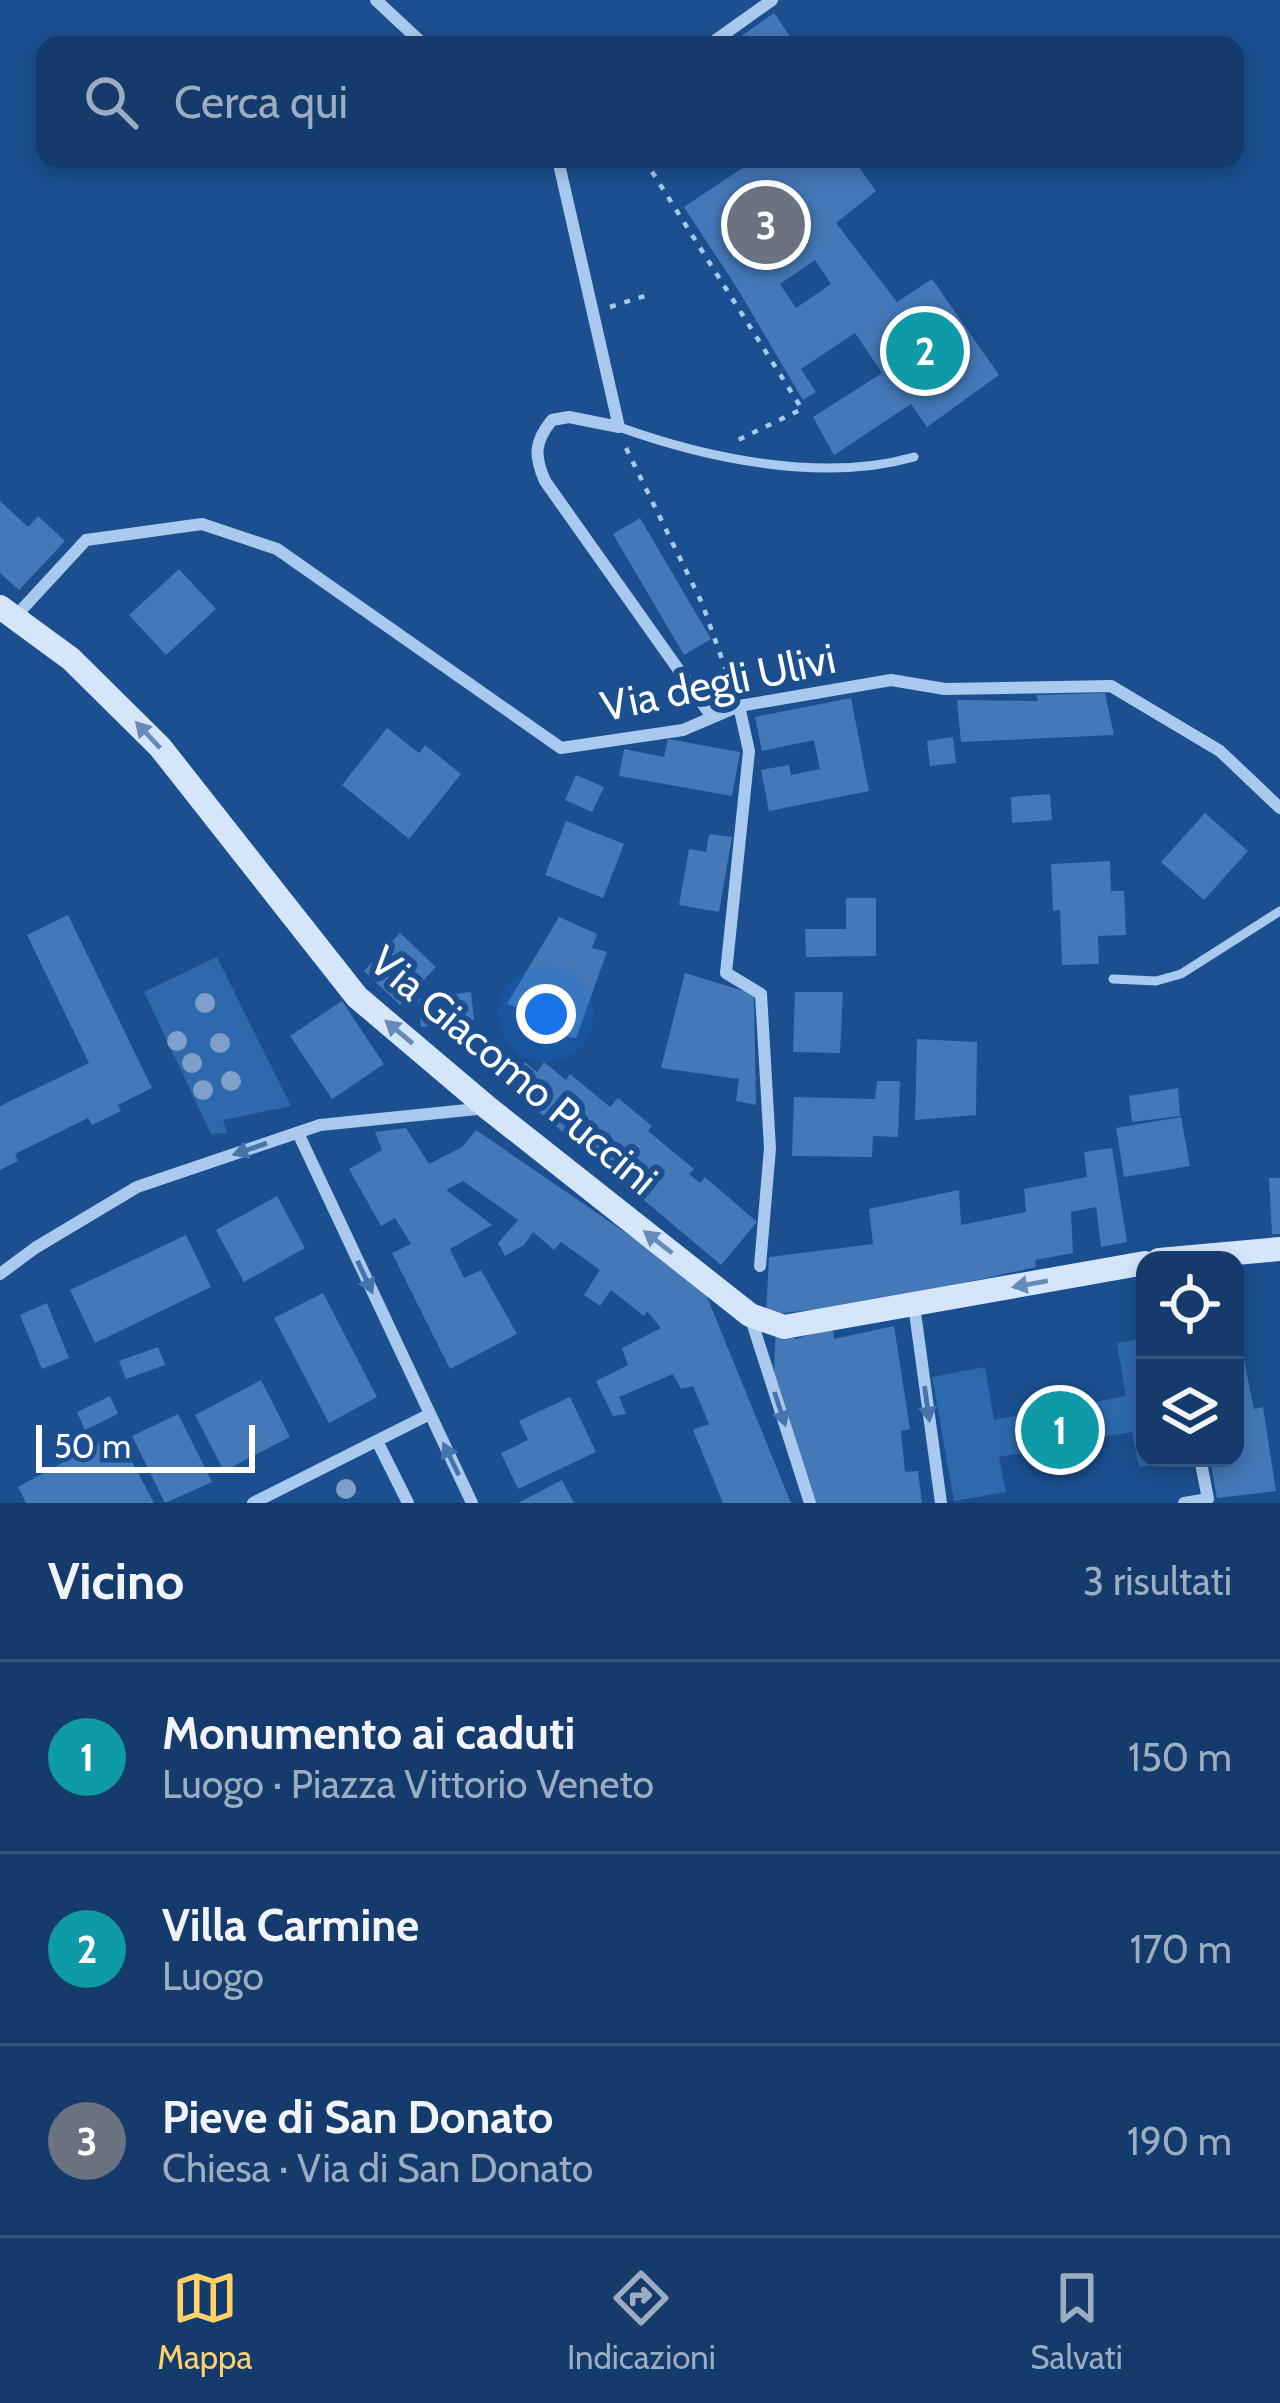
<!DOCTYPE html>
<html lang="it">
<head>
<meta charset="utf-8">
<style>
  body { margin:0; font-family:Cabin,sans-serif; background:#214673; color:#f1f3f6 }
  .controls { position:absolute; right:36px; bottom:36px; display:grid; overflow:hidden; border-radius:24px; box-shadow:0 6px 18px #0003 }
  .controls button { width:108px; height:108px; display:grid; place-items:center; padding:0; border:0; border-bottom:3px solid #33557e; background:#143b6b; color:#f1f3f6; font:60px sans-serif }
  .scale { position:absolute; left:36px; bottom:30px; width:219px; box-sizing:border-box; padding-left:12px; border:6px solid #fff; border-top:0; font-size:33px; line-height:42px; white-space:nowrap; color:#fff; -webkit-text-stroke:9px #1b4f8f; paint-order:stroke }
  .you { position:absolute; left:546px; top:1014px; width:42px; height:42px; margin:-30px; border:9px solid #fff; border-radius:50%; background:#1a73e8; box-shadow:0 0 0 18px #1a73e833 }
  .badge { display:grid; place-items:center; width:78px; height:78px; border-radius:50%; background:#ffd166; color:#fff; font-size:39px; font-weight:700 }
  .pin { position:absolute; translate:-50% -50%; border:6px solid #fff; box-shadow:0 3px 12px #0006 }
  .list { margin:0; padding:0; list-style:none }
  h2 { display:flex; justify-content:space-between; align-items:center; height:156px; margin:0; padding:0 48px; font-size:51px }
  h2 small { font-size:39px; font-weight:400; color:#9dadc1 }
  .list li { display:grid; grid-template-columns:78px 1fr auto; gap:36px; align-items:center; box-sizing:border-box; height:192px; padding:0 48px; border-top:3px solid #33557e }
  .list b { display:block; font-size:45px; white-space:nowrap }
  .list p { margin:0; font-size:39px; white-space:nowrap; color:#9dadc1 }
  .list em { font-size:39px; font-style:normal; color:#9dadc1 }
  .icon { flex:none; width:66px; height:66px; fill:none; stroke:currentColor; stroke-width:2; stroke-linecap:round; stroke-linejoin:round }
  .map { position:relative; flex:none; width:1280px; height:1503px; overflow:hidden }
  .search { position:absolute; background:#143b6b; box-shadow:0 6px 18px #0003; left:36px; right:36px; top:36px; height:132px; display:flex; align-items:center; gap:30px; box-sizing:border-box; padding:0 42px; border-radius:24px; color:#9dadc1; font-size:45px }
  .sheet { height:732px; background:#143b6b }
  nav { display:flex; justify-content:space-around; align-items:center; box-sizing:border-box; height:168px; border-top:3px solid #33557e; background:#143b6b; font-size:33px; color:#9dadc1 }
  nav a { display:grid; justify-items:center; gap:6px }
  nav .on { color:#ffd166 }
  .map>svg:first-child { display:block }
</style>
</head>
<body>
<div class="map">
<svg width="1280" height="1503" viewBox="0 0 1280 1503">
  <rect width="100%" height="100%" fill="#1b4f8f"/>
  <path fill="#2e69ad" d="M217,957L291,1106L223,1120L227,1133L211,1134L144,992Z
    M1145,1338V1458H1188L1139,1467L1132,1432L1102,1437L1095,1402L1126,1396L1117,1343Z
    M985,1367L994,1420L1026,1414L1033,1451L999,1457L1006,1492L954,1501L932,1377Z"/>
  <path fill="#4478b7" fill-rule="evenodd" d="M774,13L796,45H729Z
    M756,159H853L876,191L836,223L897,302L932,279L999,375L927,427L911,404L834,455L813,417L882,373L855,333L801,369L816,392L803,400L737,288L684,207ZM815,260L831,284L796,308L780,284Z
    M0,501L28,527L38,516L65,541L19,590L0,573Z
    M640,518L711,639L684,655L613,534Z
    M179,569L216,609L166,655L129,615Z
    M1105,693L1114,735L961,742L957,700L1038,701L1036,695Z
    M851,698L869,791L769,811L761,770L789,765L791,775L820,769L814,740L762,751L755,717Z
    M387,728L419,753L425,745L461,774L409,839L342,785Z
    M953,737L956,763L930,766L927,741Z
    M668,739L740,752L732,796L619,776L624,749L664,757Z
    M576,775L604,787L592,812L565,800Z
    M1050,794L1052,820L1012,823L1011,797Z
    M1205,813L1248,851L1204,900L1161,862Z
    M566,821L624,844L603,898L545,875Z
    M709,834L732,837L719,912L679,905L689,849L706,852Z
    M1110,861L1111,891H1124L1126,935L1098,936L1099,964L1062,965L1060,910L1053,911L1051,864Z
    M846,898H876V956L806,957L805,929H846Z
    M68,915L152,1088L118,1105L121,1111L92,1125L88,1118L15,1154L18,1161L0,1170V1106L89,1063L27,935Z
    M559,917L597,934L592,948L607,952L576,1038L524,1033L526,1011L507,1004Z
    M400,933L436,967L400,1005L364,971Z
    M685,973L754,994L756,1105L736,1101L739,1079L661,1068Z
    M471,992L474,1020L421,1027L418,999Z
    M795,992H843L840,1053L793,1052Z
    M342,1001L384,1064L332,1099L290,1036Z
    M917,1039L977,1042L976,1115L915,1120Z
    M525,1062L537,1072L544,1062L566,1080L570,1074L610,1107L618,1098L652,1126L648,1131L694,1169L689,1174L700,1183L705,1177L757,1222L721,1265L507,1085Z
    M877,1081H900L898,1137L873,1136L872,1157L792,1156L794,1097L875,1099Z
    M1178,1088L1180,1116L1132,1122L1129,1096Z
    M1181,1117L1190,1166L1124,1177L1116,1128Z
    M406,1128L429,1164L462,1147L476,1130L680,1270L705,1292L791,1503H723L693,1430L709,1424L693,1386L681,1389L673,1374L619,1397L626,1414L613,1416L596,1381L628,1365L622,1348L661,1328L647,1311L644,1316L611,1290L600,1306L584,1295L600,1270L561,1242L554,1250L533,1232L524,1245L505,1256L498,1243L518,1220L463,1181L446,1190L492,1225L450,1249L464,1278L481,1270L517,1334L450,1369L392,1253L411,1244L395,1218L381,1226L349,1169L382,1150L375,1132Z
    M1112,1148L1127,1242L1101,1247L1096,1207L1071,1212L1073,1253L1035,1260L1036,1267L872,1303L766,1315L769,1257L873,1244L869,1209L959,1190L961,1225L1026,1212L1024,1189L1087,1177L1084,1152Z
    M1269,1178H1280V1234H1272Z
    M277,1196L305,1248L244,1282L216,1230Z
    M186,1235L211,1287L95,1343L70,1290Z
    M323,1293L377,1397L329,1423L274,1318Z
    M47,1303L69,1358L42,1369L20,1315Z
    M1235,1316L1254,1409L1263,1407L1276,1491L1217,1498L1210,1458H1235Z
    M894,1326L910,1429L901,1431L905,1472L918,1471L922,1503H815L774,1371L776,1328L796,1339L833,1327L834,1339Z
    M158,1347L165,1365L126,1379L119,1361Z
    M261,1380L290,1437L224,1471L195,1415Z
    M110,1396L118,1414L85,1430L77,1412Z
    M570,1397L596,1452L518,1489L501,1453L528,1440L519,1421Z
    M178,1414L212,1482L165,1503L132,1436Z
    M104,1440L110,1451L123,1444L154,1503H26L18,1487Z
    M562,1480L574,1503H518Z"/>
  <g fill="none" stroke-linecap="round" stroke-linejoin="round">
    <path stroke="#a9c9ee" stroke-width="4.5" stroke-dasharray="6 9" stroke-linecap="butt" d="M644,159L802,409L738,440
      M610,307L651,294
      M626,448L702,603L733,690"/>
    <path stroke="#a9c9ee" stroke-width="9" d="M619,427C708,459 823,483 914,457
      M1113,979L1156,981L1181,974L1280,911"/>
    <path stroke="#a9c9ee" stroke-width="12" d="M376,0L424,45
      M709,45L772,0
      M565,159L559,164L619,427L569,417L552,420C534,442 534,456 545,481L712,717
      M14,618L86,540L202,524L277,549L561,748L683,730L739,706L891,680L945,689L1111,686L1220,751L1280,808
      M739,706L749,751L726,973L761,994L770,1148L760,1266
      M298,1133L472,1503
      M0,1274L35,1248L137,1187L320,1125L487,1108
      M914,1305L941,1503
      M750,1316L810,1503
      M377,1441L408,1503
      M253,1503L430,1414
      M1184,1503L1208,1499L1200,1458"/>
    <path stroke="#d6e6fa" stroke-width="24" d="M0,607L71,659L160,747L357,997L488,1108L750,1315L784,1327L1145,1263
      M1159,1260L1280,1249"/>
  </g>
  <g fill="#7ea0ca">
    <circle cx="205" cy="1003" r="10"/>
    <circle cx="177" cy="1041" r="10"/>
    <circle cx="220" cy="1043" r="10"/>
    <circle cx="192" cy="1063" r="10"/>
    <circle cx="231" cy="1081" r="10"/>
    <circle cx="203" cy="1090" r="10"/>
    <circle cx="346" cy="1489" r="10"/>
  </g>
  <defs><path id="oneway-solid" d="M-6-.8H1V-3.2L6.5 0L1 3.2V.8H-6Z" transform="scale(3)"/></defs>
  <g fill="#668bba">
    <use href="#oneway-solid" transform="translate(148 735) rotate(-133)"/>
    <use href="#oneway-solid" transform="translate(399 1032) rotate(-140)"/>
    <use href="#oneway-solid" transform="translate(658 1242) rotate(-142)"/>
    <use href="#oneway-solid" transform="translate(1030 1284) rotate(170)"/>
  </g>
  <g fill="#4674ac">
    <use href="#oneway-solid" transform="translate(250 1149) rotate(161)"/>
    <use href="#oneway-solid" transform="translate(365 1277) rotate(65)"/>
    <use href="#oneway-solid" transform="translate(927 1404) rotate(82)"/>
    <use href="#oneway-solid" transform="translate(780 1409) rotate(72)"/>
    <use href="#oneway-solid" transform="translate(451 1459) rotate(-116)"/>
  </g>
  <g text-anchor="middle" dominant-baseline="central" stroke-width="12" stroke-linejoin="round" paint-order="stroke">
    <g font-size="42" fill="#fff" stroke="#1b4f8f">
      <text transform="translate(718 682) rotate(-12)">Via degli Ulivi</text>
      <text transform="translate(514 1070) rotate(40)">Via Giacomo Puccini</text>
    </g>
  </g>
</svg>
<div class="controls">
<button><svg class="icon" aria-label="locate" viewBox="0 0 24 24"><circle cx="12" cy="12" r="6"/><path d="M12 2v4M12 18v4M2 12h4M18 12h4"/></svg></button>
<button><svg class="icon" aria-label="layers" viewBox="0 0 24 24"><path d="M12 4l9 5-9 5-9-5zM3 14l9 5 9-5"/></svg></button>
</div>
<div class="scale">50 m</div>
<div class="you"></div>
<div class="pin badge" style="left:1060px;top:1430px;background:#0f9aa8">1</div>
<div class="pin badge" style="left:925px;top:351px;background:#0f9aa8">2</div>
<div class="pin badge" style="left:766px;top:225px;background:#6b7280">3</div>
<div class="search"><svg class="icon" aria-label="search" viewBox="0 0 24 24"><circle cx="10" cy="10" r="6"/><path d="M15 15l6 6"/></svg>Cerca qui</div>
</div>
<section class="sheet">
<h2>Vicino<small>3 risultati</small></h2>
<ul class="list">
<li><span class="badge" style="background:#0f9aa8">1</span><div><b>Monumento ai caduti</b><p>Luogo · Piazza Vittorio Veneto</p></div><em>150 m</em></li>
<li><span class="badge" style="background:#0f9aa8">2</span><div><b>Villa Carmine</b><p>Luogo</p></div><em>170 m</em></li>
<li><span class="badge" style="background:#6b7280">3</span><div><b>Pieve di San Donato</b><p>Chiesa · Via di San Donato</p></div><em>190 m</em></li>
</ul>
</section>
<nav>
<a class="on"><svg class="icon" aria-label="map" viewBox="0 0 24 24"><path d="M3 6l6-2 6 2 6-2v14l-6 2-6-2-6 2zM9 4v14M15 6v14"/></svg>Mappa</a>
<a><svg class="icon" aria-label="directions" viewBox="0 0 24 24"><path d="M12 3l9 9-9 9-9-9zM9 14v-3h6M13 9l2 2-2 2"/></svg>Indicazioni</a>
<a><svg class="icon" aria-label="saved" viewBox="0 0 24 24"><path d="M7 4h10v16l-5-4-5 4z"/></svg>Salvati</a>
</nav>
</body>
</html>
